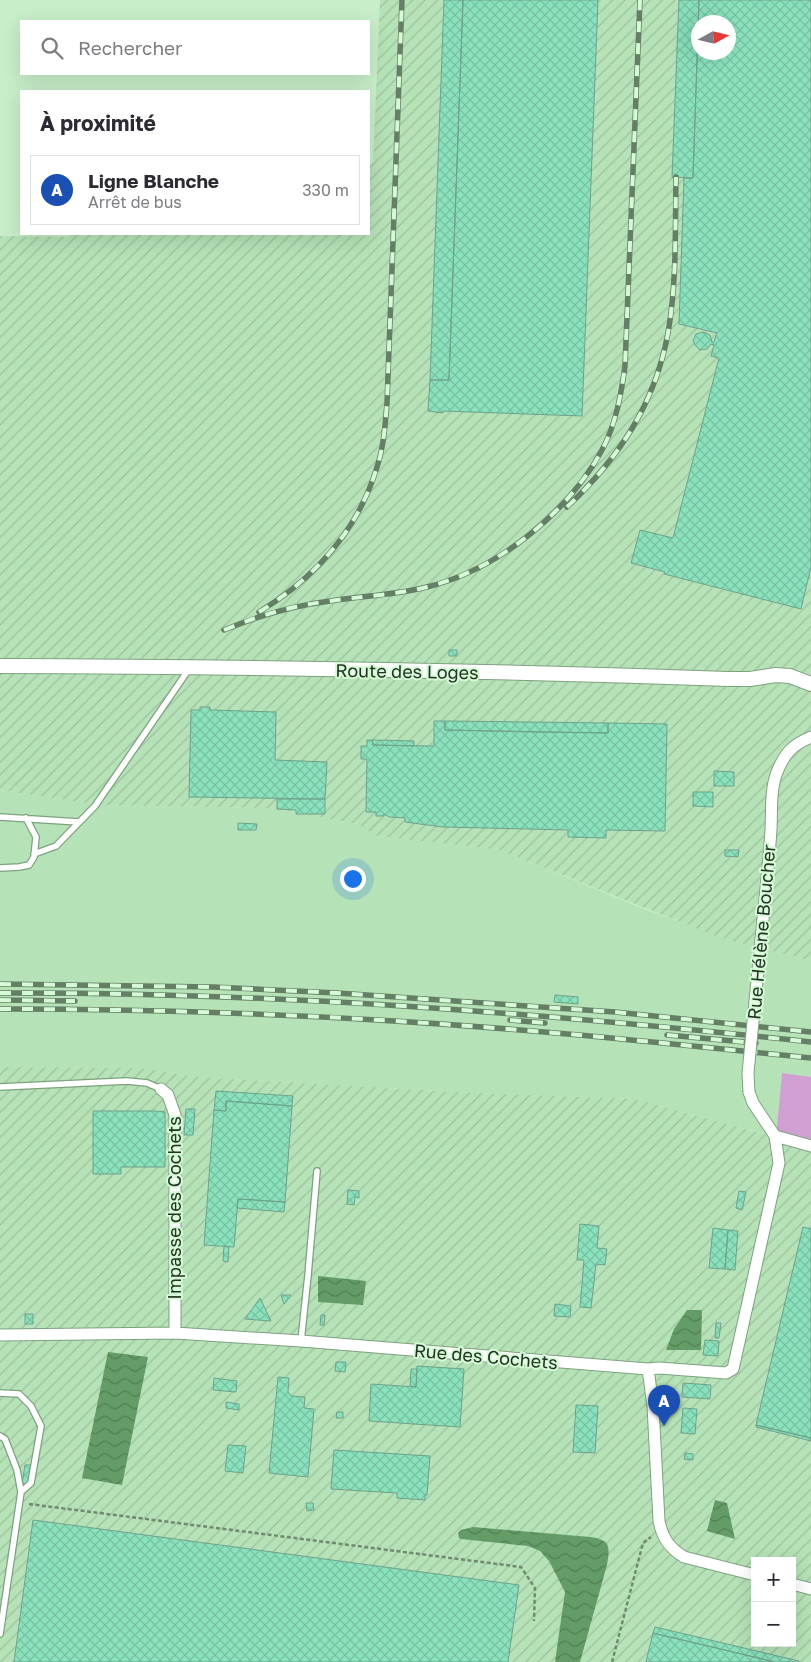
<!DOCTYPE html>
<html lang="fr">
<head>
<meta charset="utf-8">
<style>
  body { margin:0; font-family:"Golos Text",sans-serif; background:#f7f7f7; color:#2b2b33 }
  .controls { position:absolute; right:15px; bottom:15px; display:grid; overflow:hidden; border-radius:0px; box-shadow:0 5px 20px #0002 }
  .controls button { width:45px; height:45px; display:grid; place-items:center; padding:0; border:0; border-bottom:1px solid #e1e1e2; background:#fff; color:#2b2b33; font:25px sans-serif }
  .compass { position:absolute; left:691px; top:15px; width:45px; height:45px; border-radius:50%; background:#fff; box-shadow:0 5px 20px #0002; rotate:82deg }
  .you { position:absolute; left:352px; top:878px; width:18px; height:18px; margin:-12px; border:4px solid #fff; border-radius:50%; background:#1a73e8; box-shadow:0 0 0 8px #1a73e833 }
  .badge { display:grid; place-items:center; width:32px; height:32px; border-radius:50%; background:#0b8043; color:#fff; font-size:16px; font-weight:700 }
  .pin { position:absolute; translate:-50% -41px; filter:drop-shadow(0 1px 2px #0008) }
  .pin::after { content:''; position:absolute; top:26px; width:18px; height:15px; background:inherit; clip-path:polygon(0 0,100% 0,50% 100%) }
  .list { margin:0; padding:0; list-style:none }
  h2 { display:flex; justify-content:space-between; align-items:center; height:65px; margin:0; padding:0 20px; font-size:21px }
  h2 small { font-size:16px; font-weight:400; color:#7c7c81 }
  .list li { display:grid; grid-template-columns:32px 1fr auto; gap:15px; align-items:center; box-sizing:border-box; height:70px; margin:0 10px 10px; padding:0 10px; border:1px solid #e1e1e2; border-radius:0px }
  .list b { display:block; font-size:19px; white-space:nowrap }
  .list p { margin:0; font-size:16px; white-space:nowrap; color:#7c7c81 }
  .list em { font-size:16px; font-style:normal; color:#7c7c81 }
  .icon { flex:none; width:28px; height:28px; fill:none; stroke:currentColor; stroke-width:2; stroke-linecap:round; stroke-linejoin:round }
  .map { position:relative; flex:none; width:811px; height:1662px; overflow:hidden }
  .search { position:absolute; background:#fff; box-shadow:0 5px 20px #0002; left:20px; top:20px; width:350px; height:55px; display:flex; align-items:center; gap:12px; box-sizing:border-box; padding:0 18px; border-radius:0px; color:#7c7c81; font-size:19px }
  .panel { position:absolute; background:#fff; box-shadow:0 5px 20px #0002; left:20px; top:90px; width:350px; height:145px; border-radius:0px }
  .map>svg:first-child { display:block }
</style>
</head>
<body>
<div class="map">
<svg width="811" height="1662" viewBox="0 0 811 1662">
  <defs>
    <pattern id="industrial-furrows" width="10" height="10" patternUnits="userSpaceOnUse" patternTransform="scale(1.25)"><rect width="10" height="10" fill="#b6e2b7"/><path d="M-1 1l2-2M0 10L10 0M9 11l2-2" fill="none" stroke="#9cc29d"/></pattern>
    <pattern id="water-waves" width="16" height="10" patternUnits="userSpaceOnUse" patternTransform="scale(1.25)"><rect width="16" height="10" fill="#639c66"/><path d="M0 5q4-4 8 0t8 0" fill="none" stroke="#518054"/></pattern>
    <pattern id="building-cross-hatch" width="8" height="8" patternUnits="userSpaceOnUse" patternTransform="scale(1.25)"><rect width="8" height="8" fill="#8ae2bd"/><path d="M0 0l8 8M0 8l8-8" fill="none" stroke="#77c2a2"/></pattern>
  </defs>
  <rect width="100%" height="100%" fill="#c7eec8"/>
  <path fill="#b6e2b7" d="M0,790L99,805L270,808L357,824L377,836L500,850L644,909L735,942L811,961V1077L782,1073L776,1137L636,1099L475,1093L196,1077L140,1068L0,1067Z"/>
  <path fill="url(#industrial-furrows)" fill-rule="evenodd" d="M380,0H811V961L735,942L713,935L500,850L377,836L357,824L270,808L99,805L0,790V236L69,237V234H369V165L373,163ZM698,22H728V52H698Z
    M0,1067L140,1068L196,1077L475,1093L636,1099L811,1147V1662H0ZM755,1561H792V1643H755Z"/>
  <path fill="#d1a0d2" d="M782,1073L811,1077V1147L776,1137Z"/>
  <path fill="url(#water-waves)" d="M318,1276L366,1281L363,1305L318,1302Z
    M687,1310H702L701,1350H666L674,1329Z
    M108,1352L148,1357L122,1485L82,1478Z
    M715,1500L727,1503L735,1539L707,1531Z
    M473,1527L590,1537C611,1540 610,1546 607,1565L580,1662H555L565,1592L549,1561L540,1551L528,1546L461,1539L459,1538L458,1533L461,1530Z"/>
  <path fill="url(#building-cross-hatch)" stroke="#6ea28b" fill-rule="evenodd" d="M444,0H463L449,380H430Z
    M463,0H598L582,416L443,411V413L428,411L430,380H449Z
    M679,0H699L693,178L672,177Z
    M699,0H811V567L801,609L664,574L665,572L631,563L640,530L673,538L719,358L711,356L714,345L711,344L707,349L700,350L695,345L693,341L696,334L703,332L710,335L712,342H714L717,333L679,324L684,178H693ZM698,22H728V52H698Z
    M449,650H457V656H449Z
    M200,707H210V710L276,712L275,760L327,762L325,799L189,797L191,710H200Z
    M434,721H445V730L535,732L608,733V723L667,724L665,831L606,830V838L568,837V830L443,827L405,822V818L389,817L384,814V816H376V812H366L367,759H361V746H367V740H372L373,745L434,746Z
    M445,721L608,723V733L445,730Z
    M372,740L414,741V746L373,745Z
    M714,771L734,772V786H714Z
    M693,792H713V807L693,806Z
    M277,799H325V814H296V810L277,809Z
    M238,823L257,824L256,830H238Z
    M725,850H739L738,857L725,856Z
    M555,995L578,997V1004L554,1002Z
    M216,1091L293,1096L292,1106L226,1101V1111L214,1110Z
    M226,1101L292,1106L285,1202L238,1199L234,1247L204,1245L214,1110L226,1111Z
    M186,1109H195L193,1135H184Z
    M93,1111H155L165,1112V1167H121V1174H93Z
    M348,1190L359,1191V1198L355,1197L354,1205L347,1204Z
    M739,1191L746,1192L742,1210L736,1208Z
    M238,1199L285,1202L284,1212L237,1208Z
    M580,1224L599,1226L597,1248L607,1249L605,1265L596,1264L591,1308L580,1307L584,1260H577Z
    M803,1227L811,1229V1438L756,1425Z
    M713,1228L728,1230L725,1269L709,1268Z
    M728,1230L738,1231L735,1270L725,1269Z
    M224,1246L229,1247L228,1262L223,1261Z
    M281,1295H291L284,1304Z
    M260,1298L271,1321L245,1319Z
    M555,1304L571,1306L570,1317L554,1316Z
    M25,1314H33V1324H25Z
    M321,1315H325L324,1325H320Z
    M716,1323H721L719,1338H715Z
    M705,1340L719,1341L718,1356L703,1355Z
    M336,1362H346L345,1372L335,1371Z
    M417,1366L464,1369L460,1427L369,1421L371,1384L416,1387Z
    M411,1369H417L416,1387L410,1386Z
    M278,1377L289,1378L288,1392L291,1396L305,1397L304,1408L314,1409L308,1477L269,1473Z
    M214,1378L237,1381L236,1392L213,1390Z
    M683,1383L711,1385L710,1399L682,1397Z
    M226,1402L239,1404V1410L226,1408Z
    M576,1405L598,1406L595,1453L573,1452Z
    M683,1408L697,1409L695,1434L681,1433Z
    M337,1412H343V1418H336Z
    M756,1425L811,1438V1441L756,1427Z
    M228,1445L246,1446L243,1473L225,1471Z
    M334,1450L430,1456L427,1495H425V1500L397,1498V1493L331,1489Z
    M685,1453L693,1454V1460L684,1459Z
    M25,1465H31L28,1485L22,1484Z
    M306,1503H313L314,1510L307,1511Z
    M33,1520L519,1585L508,1662H14Z
    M655,1627L799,1661V1662H775L653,1633Z
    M653,1633L775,1662H646Z"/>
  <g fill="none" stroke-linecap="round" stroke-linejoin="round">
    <defs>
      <path id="service" d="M0,817L79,822
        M34,854L56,846L95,806L189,669
        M0,868L19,867L29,865L34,857L36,837L26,818
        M0,1087L127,1081L147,1083L161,1089
        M301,1341L308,1275L317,1171
        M0,1393L19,1394L31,1406L41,1426L31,1483L21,1492
        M0,1436L5,1439L17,1470L21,1492L0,1634"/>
      <path id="minor" d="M763,919C766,889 769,860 771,830C772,811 770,790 777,772C785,753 792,745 811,737
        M161,1089L168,1095L175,1115V1333
        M775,1136L811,1146
        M0,1335L175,1333L301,1341L648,1369L659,1368L726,1373L733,1369L779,1163L775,1136L753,1103L749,1092
        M648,1369L653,1406L659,1521C662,1537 669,1548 684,1557L755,1575
        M792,1584L811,1589"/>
      <path id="tertiary" d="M0,666C243,667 485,670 728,679H750L776,675L790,676L811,684"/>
    </defs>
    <use href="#service" stroke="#7ea27f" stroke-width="8"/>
    <use href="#minor" stroke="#7ea27f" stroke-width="13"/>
    <use href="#tertiary" stroke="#7ea27f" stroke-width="16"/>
    <path stroke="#708a71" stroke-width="2.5" stroke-dasharray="4 2.5" stroke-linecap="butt" d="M29,1504L521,1567L535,1588L534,1621
      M612,1662L643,1543L651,1537"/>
    <use href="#service" stroke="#fff" stroke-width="5.5"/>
    <use href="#minor" stroke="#fff" stroke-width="11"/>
    <use href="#tertiary" stroke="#fff" stroke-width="14"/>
    <defs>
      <path id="rail" d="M567,507C619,458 655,404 668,333C677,282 675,229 676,177
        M259,612C315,578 358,530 377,467C384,446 385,425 387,403L402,0
        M224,630C260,615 291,606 330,601C362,596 395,595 427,587C497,570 568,513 602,450C616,424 621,395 625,366L640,0
        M0,984L213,987L337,993L615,1012L811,1032
        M0,993C271,992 542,1013 811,1042
        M0,1000L75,1001
        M0,1009C189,1009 379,1017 567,1034C648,1041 730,1050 811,1058
        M510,1020L545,1023
        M667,1035L756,1043"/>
    </defs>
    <use href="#rail" stroke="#657e66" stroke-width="5.5"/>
    <use href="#rail" stroke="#d4fbd5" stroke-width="4" stroke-dasharray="11" stroke-linecap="butt"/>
    <defs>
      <path id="minor-bridge" d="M749,1092L748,1073L763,919"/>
    </defs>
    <use href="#minor-bridge" stroke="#7ea27f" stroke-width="13" stroke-linecap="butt"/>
    <use href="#minor-bridge" stroke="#fff" stroke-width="11"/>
  </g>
  <g text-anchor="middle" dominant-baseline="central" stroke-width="4" stroke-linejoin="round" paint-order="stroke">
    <g font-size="18" fill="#233224" stroke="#d4fbd5">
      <text transform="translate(407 671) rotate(1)">Route des Loges</text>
      <text transform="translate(761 932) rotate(-85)">Rue Hélène Boucher</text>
      <text transform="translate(174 1208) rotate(-90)">Impasse des Cochets</text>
      <text transform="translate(486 1356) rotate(5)">Rue des Cochets</text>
    </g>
  </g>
</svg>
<div class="controls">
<button>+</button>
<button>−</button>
</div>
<svg class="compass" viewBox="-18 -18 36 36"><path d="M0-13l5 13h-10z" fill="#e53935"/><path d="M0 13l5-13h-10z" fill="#7c7c81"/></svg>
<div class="you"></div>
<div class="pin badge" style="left:664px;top:1426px;background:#1a4fb4">A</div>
<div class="search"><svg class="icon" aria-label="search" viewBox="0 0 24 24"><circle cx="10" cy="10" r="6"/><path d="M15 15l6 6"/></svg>Rechercher</div>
<section class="panel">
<h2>À proximité<small></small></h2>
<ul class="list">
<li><span class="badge" style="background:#1a4fb4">A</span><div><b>Ligne Blanche</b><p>Arrêt de bus</p></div><em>330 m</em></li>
</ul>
</section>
</div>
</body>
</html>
